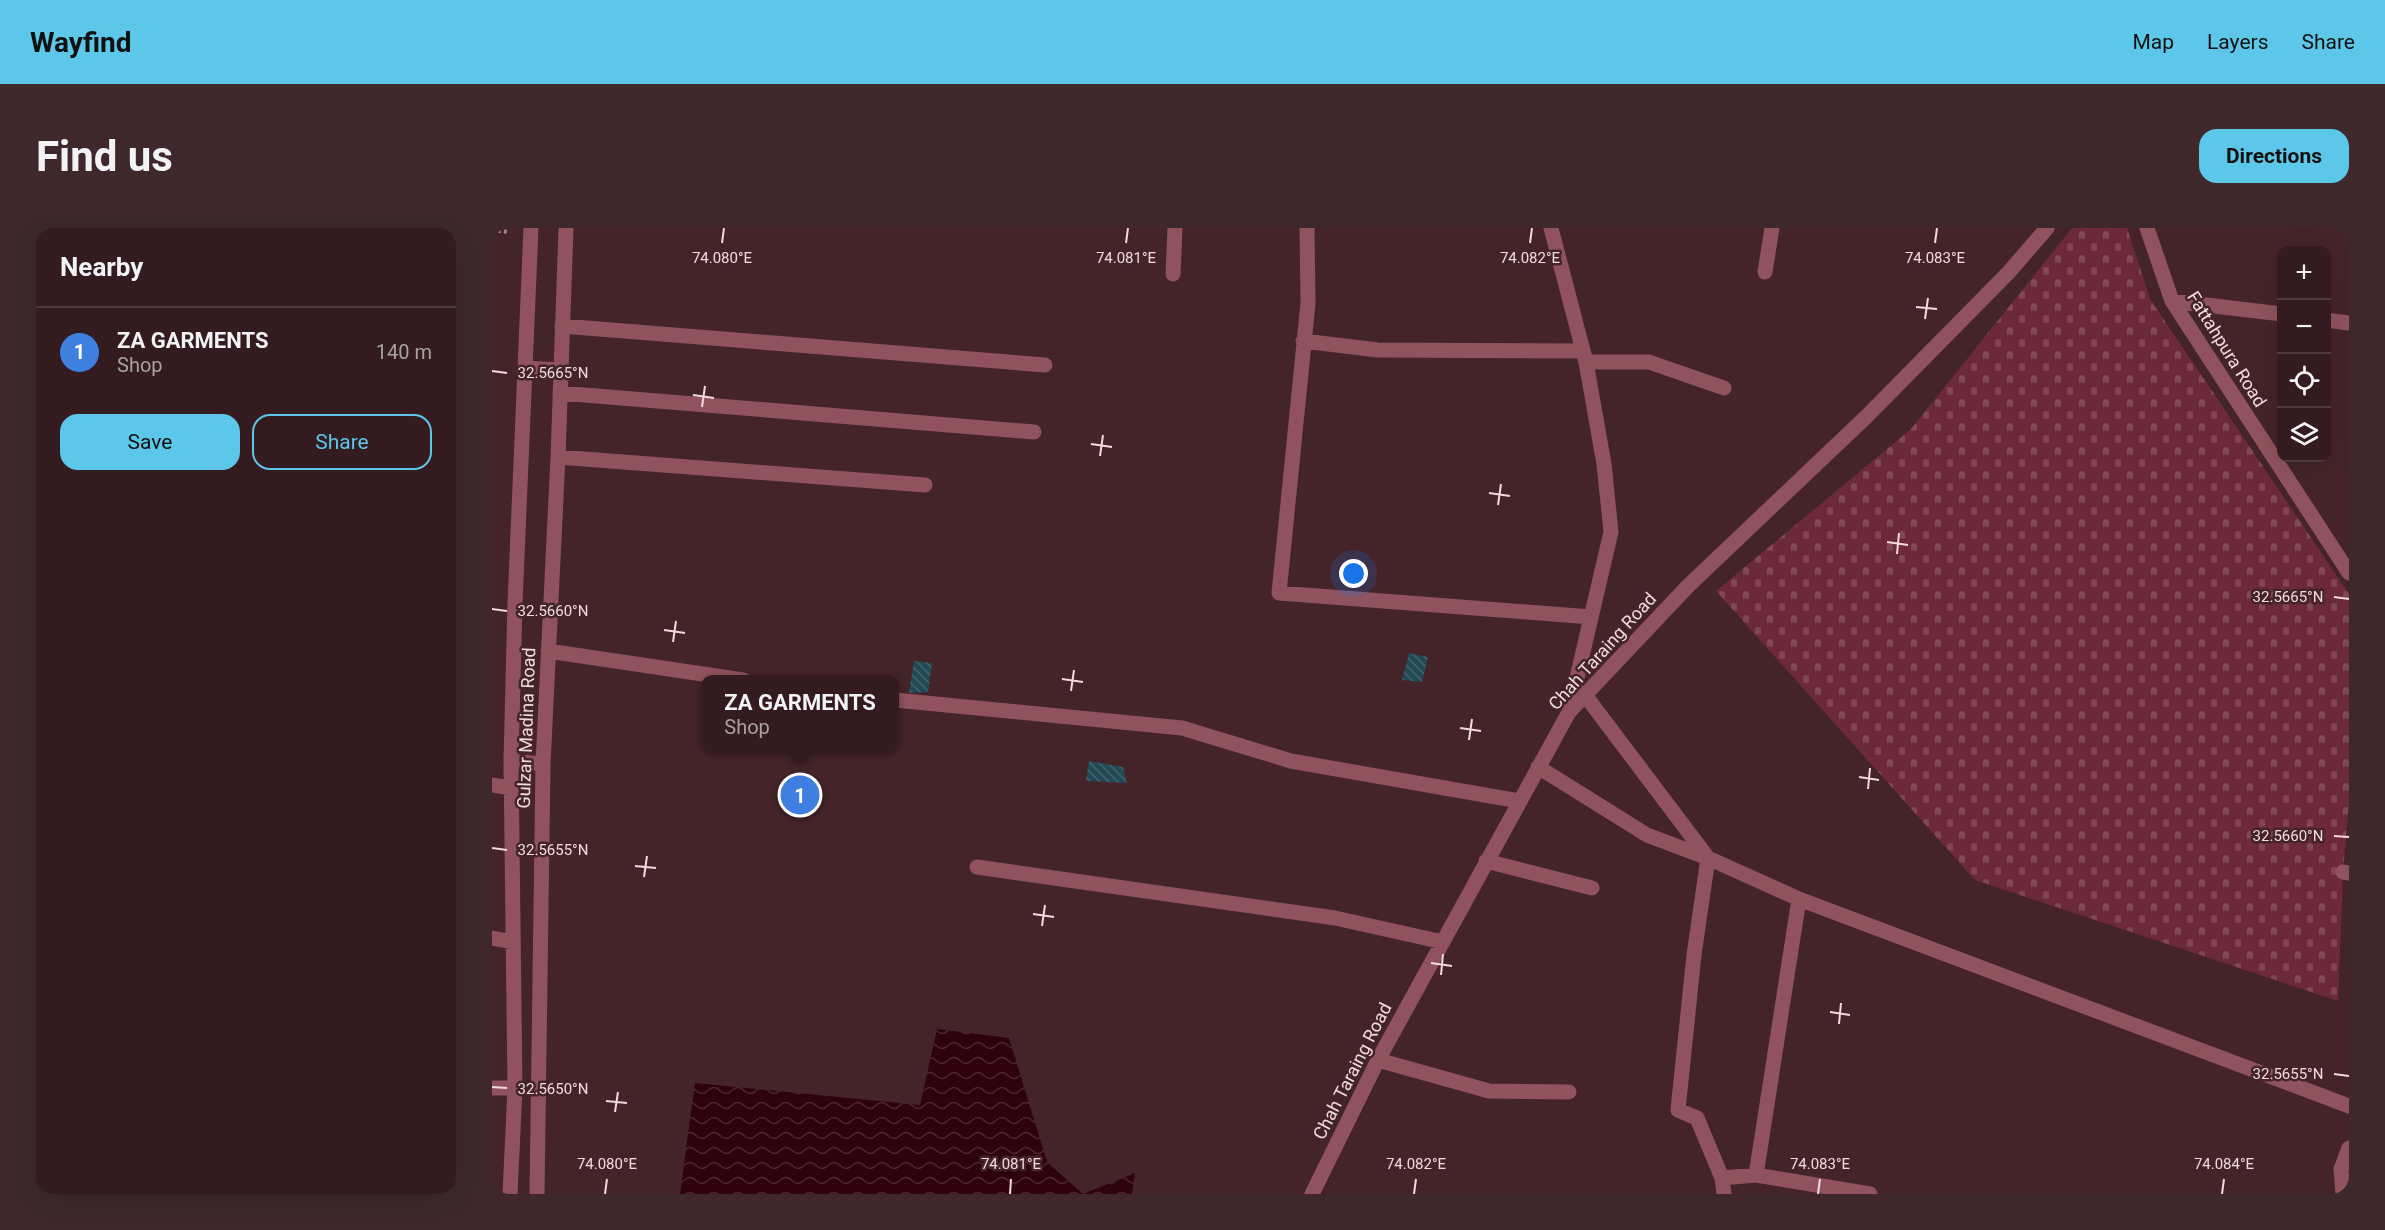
<!DOCTYPE html>
<html lang="en">
<head>
<meta charset="utf-8">
<style>
  body { margin:0; font-family:Roboto,sans-serif; background:#3e282c; color:#f1f3f6 }
  .controls { position:absolute; right:18px; top:18px; display:grid; overflow:hidden; border-radius:12px; box-shadow:0 6px 24px #0002 }
  .controls button { width:54px; height:54px; display:grid; place-items:center; padding:0; border:0; border-bottom:2px solid #4e393d; background:#331b1f; color:#f1f3f6; font:30px sans-serif }
  .you { position:absolute; left:862px; top:346px; width:21px; height:21px; margin:-15px; border:4px solid #fff; border-radius:50%; background:#1a73e8; box-shadow:0 0 0 9px #1a73e833 }
  .badge { display:grid; place-items:center; width:39px; height:39px; border-radius:50%; background:#5cc7e8; color:#fff; font-size:20px; font-weight:700 }
  .pin { position:absolute; translate:-50% -50%; border:3px solid #fff; box-shadow:0 2px 6px #0006 }
  .popup { position:absolute; left:209px; top:447px; width:198px; height:78px; box-sizing:border-box; display:grid; place-content:center; border-radius:12px; background:#331b1f; filter:drop-shadow(0 2px 4px #0005); font-size:20px; white-space:nowrap; color:#a9a1a4 }
  .popup b { font-size:22px; color:#f1f3f6 }
  .popup::after { content:''; position:absolute; left:50%; top:100%; margin-left:-12px; border:12px solid transparent; border-top-color:#331b1f }
  .list { margin:0; padding:0; list-style:none }
  h2 { display:flex; justify-content:space-between; align-items:center; height:78px; margin:0; padding:0 24px; font-size:26px }
  h2 small { font-size:20px; font-weight:400; color:#a9a1a4 }
  .list li { display:grid; grid-template-columns:39px 1fr auto; gap:18px; align-items:center; box-sizing:border-box; height:90px; padding:0 24px; border-top:2px solid #4e393d }
  .list b { display:block; font-size:22px; white-space:nowrap }
  .list p { margin:0; font-size:20px; white-space:nowrap; color:#a9a1a4 }
  .list em { font-size:20px; font-style:normal; color:#a9a1a4 }
  .actions { display:flex; gap:12px; padding:18px 24px }
  .actions a { flex:1; padding:14px 0; border:2px solid #5cc7e8; border-radius:18px; text-align:center; font-size:21px; color:#5cc7e8 }
  .actions .main { background:#5cc7e8; color:#111 }
  .icon { flex:none; width:33px; height:33px; fill:none; stroke:currentColor; stroke-width:2; stroke-linecap:round; stroke-linejoin:round }
  .map { position:relative; flex:none; width:1857px; height:966px; overflow:hidden; border-radius:18px }
  header { display:flex; align-items:center; gap:36px; box-sizing:border-box; height:84px; padding:0 30px; background:#5cc7e8; color:#111 }
  header strong { font-size:28px }
  nav { display:flex; gap:33px; margin-inline-start:auto; font-size:21px }
  .intro { display:flex; align-items:center; justify-content:space-between; box-sizing:border-box; height:144px; padding:0 36px }
  h1 { margin:0; font-size:42px }
  .button { padding:15px 27px; border-radius:18px; background:#5cc7e8; color:#111; font-size:21px; font-weight:700 }
  main { display:flex; gap:36px; padding:0 36px }
  aside { flex:1; background:#331b1f; border-radius:18px; box-shadow:0 6px 24px #0002 }
  .map>svg:first-child { display:block }
</style>
</head>
<body>
<header>
<strong>Wayfind</strong>
<nav><a>Map</a><a>Layers</a><a>Share</a></nav>
</header>
<div class="intro"><h1>Find us</h1><a class="button">Directions</a></div>
<main>
<aside>
<h2>Nearby<small></small></h2>
<ul class="list">
<li><span class="badge" style="background:#3f7fe0">1</span><div><b>ZA GARMENTS</b><p>Shop</p></div><em>140 m</em></li>
</ul>
<div class="actions"><a class="main">Save</a><a>Share</a></div>
</aside>
<div class="map">
<svg width="1857" height="966" viewBox="0 0 1857 966">
  <defs>
    <pattern id="cemetery-stones" width="16" height="16" patternUnits="userSpaceOnUse" patternTransform="scale(1.5)"><rect width="16" height="16" fill="#6c2a38"/><path d="M2 7V4a2 2 0 0 1 4 0v3zM10 15v-3a2 2 0 0 1 4 0v3z" fill="#814854"/></pattern>
    <pattern id="water-waves" width="16" height="10" patternUnits="userSpaceOnUse" patternTransform="scale(1.5)"><rect width="16" height="10" fill="#2e020e"/><path d="M0 5q4-4 8 0t8 0" fill="none" stroke="#4d2631"/></pattern>
    <pattern id="building-back-hatch" width="6" height="6" patternUnits="userSpaceOnUse" patternTransform="scale(1.5)"><rect width="6" height="6" fill="#224a56"/><path d="M-1 5l2 2M0 0l6 6M5-1l2 2" fill="none" stroke="#43646e"/></pattern>
  </defs>
  <rect width="100%" height="100%" fill="#442429"/>
  <path fill="url(#cemetery-stones)" d="M1580,0H1635L1658,71L1857,366V575L1851,644L1846,773L1483,652L1224,363L1419,201Z"/>
  <path fill="url(#water-waves)" d="M445,801L517,810L555,934L591,966L643,945L640,966H188L203,855L428,877Z"/>
  <path fill="url(#building-back-hatch)" d="M917,425L936,429L930,454L910,452Z
    M422,433L440,435L436,464L417,465Z
    M597,533L631,539L635,555L594,553Z"/>
  <g fill="none" stroke-linecap="round" stroke-linejoin="round">
    <path stroke="#9d8386" stroke-width="4" stroke-dasharray="3 3" stroke-linecap="butt" d="M0,2L17,4"/>
    <path stroke="#90535d" stroke-width="15" d="M815,0L816,75L787,365L1099,389
      M1059,0L1094,134L1112,236L1119,304L1077,484
      M1655,0L1680,73L1857,345
      M1273,44L1280,0
      M681,46L683,0
      M1680,73L1790,86
      M1834,92L1857,95
      M70,98L553,137
      M811,113L886,122L1091,123
      M1094,134H1157L1232,160
      M33,140L69,142
      M68,165L542,204
      M66,229L433,257
      M56,423L251,452
      M1093,467L1216,630L1202,727L1186,882L1205,890L1230,950L1232,966
      M403,472L690,500L799,533L1027,573
      M19,533L51,536
      M1046,539L1155,607L1216,630L1307,671L1857,878
      M0,557L19,560
      M994,633L1100,660
      M485,639L843,690L951,714
      M1851,644L1857,645
      M0,710L21,714
      M886,832L997,863L1077,864
      M0,860H23
      M1264,947L1378,966
      M1230,950L1264,947L1307,671
      M18,966L23,860L19,533L23,375L39,0
      M45,966L51,536L66,229L74,0
      M820,966L886,832L1077,484L1196,358L1375,188L1517,44L1555,0
      M1851,966L1849,941L1857,920"/>
  </g>
  <path fill="none" stroke="#f1dbdd" stroke-width="2" d="M230,15L232,0M634,15L636,0M1038,15L1040,0M1443,15L1445,0M1424,79L1445,81M1433,91L1436,70M0,143L15,145M201,167L222,170M210,179L213,158M599,216L620,219M608,228L611,207M997,265L1018,268M1006,277L1009,256M1395,314L1416,317M1405,326L1407,305M1842,369L1857,371M0,381L15,383M172,402L193,405M181,414L184,393M570,451L591,454M579,463L582,442M968,500L989,503M977,512L980,491M1367,549L1387,552M1376,561L1378,540M1842,608L1857,609M0,620L15,622M143,638L164,640M152,649L155,628M541,686L562,689M550,698L553,677M939,735L960,738M949,747L951,726M1338,784L1358,787M1347,796L1349,775M1842,846L1857,848M0,859L15,860M114,873L135,875M123,884L126,864M113,966L115,951M518,966L519,951M922,966L924,951M1326,966L1328,951M1730,966L1732,951"/>
  <g text-anchor="middle" dominant-baseline="central" stroke-width="5" stroke-linejoin="round" paint-order="stroke">
    <g font-size="18" fill="#f1dbdd" stroke="#442429">
      <text transform="translate(1735 121) rotate(58)">Fattahpura Road</text>
      <text transform="translate(1110 423) rotate(-48)">Chah Taraing Road</text>
      <text transform="translate(34 500) rotate(-88)">Gulzar Madina Road</text>
      <text transform="translate(860 843) rotate(-63)">Chah Taraing Road</text>
    </g>
  </g>
  <g font-size="15" text-anchor="middle" fill="#f1dbdd" stroke="#442429" stroke-width="5" stroke-linejoin="round" paint-order="stroke">
    <text x="230" y="35">74.080°E</text>
    <text x="634" y="35">74.081°E</text>
    <text x="1038" y="35">74.082°E</text>
    <text x="1443" y="35">74.083°E</text>
    <text x="61" y="150">32.5665°N</text>
    <text x="1796" y="374">32.5665°N</text>
    <text x="61" y="388">32.5660°N</text>
    <text x="1796" y="613">32.5660°N</text>
    <text x="61" y="627">32.5655°N</text>
    <text x="1796" y="851">32.5655°N</text>
    <text x="61" y="866">32.5650°N</text>
    <text x="115" y="941">74.080°E</text>
    <text x="519" y="941">74.081°E</text>
    <text x="924" y="941">74.082°E</text>
    <text x="1328" y="941">74.083°E</text>
    <text x="1732" y="941">74.084°E</text>
  </g>
</svg>
<div class="controls">
<button>+</button>
<button>−</button>
<button><svg class="icon" aria-label="locate" viewBox="0 0 24 24"><circle cx="12" cy="12" r="6"/><path d="M12 2v4M12 18v4M2 12h4M18 12h4"/></svg></button>
<button><svg class="icon" aria-label="layers" viewBox="0 0 24 24"><path d="M12 4l9 5-9 5-9-5zM3 14l9 5 9-5"/></svg></button>
</div>
<div class="you"></div>
<div class="pin badge" style="left:308px;top:567px;background:#3f7fe0">1</div>
<div class="popup"><b>ZA GARMENTS</b>Shop</div>
</div>
</main>
</body>
</html>
